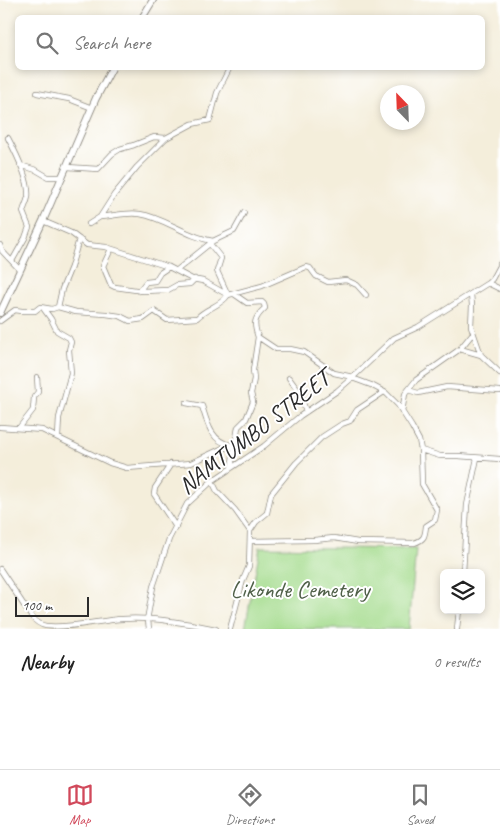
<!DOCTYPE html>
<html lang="en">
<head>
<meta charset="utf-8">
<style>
  body { margin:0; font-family:Caveat,sans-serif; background:#f2f2f2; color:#222 }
  .controls { position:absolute; right:15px; bottom:15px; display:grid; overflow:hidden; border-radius:8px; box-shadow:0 2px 8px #0003 }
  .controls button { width:45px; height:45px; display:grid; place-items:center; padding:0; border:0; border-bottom:1px solid #e0e0e0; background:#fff; color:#222; font:25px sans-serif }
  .compass { position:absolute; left:380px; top:85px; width:45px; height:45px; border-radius:50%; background:#fff; box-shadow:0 2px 8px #0003; rotate:337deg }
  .scale { position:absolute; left:15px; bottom:12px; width:74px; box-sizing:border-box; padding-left:5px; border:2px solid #2b2b2b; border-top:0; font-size:14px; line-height:18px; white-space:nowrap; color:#2b2b2b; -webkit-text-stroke:4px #fff; paint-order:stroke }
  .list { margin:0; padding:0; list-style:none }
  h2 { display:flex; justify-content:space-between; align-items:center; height:65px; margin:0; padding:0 20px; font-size:21px }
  h2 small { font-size:16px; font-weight:400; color:#767676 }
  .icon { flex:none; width:28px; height:28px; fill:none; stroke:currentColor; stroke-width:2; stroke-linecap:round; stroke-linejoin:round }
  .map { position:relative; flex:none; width:500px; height:629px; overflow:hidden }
  .search { position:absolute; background:#fff; box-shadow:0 2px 8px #0003; left:15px; right:15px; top:15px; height:55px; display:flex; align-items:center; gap:12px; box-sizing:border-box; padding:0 18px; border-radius:8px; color:#767676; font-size:19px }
  .sheet { height:140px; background:#fff }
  nav { display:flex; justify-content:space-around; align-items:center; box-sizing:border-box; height:70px; border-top:1px solid #e0e0e0; background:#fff; font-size:14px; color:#767676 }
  nav a { display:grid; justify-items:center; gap:2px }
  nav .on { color:#d1495b }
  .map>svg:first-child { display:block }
</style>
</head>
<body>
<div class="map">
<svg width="500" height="629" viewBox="0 0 500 629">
  <rect width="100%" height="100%" fill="#fff"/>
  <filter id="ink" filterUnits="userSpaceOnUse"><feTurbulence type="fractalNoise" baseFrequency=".02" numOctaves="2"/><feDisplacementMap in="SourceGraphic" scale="10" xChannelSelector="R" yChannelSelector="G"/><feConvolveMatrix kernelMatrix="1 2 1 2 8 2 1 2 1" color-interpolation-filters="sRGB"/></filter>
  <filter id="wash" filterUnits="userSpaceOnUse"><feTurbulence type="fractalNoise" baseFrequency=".0096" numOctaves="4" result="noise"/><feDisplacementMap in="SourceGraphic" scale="20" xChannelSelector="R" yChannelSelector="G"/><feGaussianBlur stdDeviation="1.12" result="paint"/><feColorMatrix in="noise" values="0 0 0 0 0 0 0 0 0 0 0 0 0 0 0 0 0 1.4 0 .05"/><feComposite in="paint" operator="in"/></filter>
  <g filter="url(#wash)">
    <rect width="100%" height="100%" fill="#f4eedb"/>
    <path fill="#a4dc8d" stroke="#68845c" d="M260,547L416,549L409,629H245Z"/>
  </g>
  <g filter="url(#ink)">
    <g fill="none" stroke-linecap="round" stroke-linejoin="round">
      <defs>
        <path id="street" d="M37,93L69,99L92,108
          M8,138C16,153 30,181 28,197C27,203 24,207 23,212L29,227L25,238L12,261
          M20,165L36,170L48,177H63
          M67,167L98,169L112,154L120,149L134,145L154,137L166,138
          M100,217C114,216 126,212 140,214C166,218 186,237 213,241
          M43,221L71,233L87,245L106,247L169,267L192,279L203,281L228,295L262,286L306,267L310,268L316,276L328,282L346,280L357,285L366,295
          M89,224L100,217L114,195L137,167L166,138L192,124L210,120L217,93L229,69
          M0,245L2,251L20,270
          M111,249L103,266L111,285L115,287L143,291L168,290L177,285L190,284L195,279
          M177,270L213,241L234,231L244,213
          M488,283L500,289
          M139,291L146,282L155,281L160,273L169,267
          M234,294L247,303L262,302L264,304L265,308C254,318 253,323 258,337L276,349H290L304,352L334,373L353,377
          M471,294L472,305L471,326L481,355
          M58,307L62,289L71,267L79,239
          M43,308L51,319L57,331L69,338L71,342L69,350L71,373L59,418L58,437
          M0,321L15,310L22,311H35L40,307L52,309L58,307L76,312L106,314L120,316L130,321L143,319L154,311L167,320L197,318C206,308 221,306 228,295L217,271L221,258L210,244
          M460,349L481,355L500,373
          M289,378L300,393L306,412
          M352,378L394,338L418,327L488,283L492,279L500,264
          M408,390L418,393L447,387L500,391
          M186,403L202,406C207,422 211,442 231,445
          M402,412L405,394L416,380L460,349L473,333
          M0,427L42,430L110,463L127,468L191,463L223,448L234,447
          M19,428L33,410L34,397L38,392L37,377
          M421,450L440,456H458L500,459
          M171,464L155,488L154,494L176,527
          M231,468L238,427L246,419L253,402L251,393L254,379L253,370L258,337
          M212,481L217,491L235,510L250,531L249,566L243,580L230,629
          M250,531L256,522L267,513L271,494L296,463L322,437L342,424L350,421L357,410L384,392
          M0,569L31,616C35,621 39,625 46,626C69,629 100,620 123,619C150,617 190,623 216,629
          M463,573L467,505L477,458
          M147,620L153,587L169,539L187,504L212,481L264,446L300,416L337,391L352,378L371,385L386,393L398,405L412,427L419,440L421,450L422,484L437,510L435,520L426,526C425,535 425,540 414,543L358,542L334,538L314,540L250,541
          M148,620L149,629
          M457,629L459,610"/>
        <path id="secondary" d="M142,18L153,0
          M0,313L43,221L96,98L112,68"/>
      </defs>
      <use href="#street" stroke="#908c83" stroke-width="6"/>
      <use href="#secondary" stroke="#908c83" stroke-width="8"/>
      <use href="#street" stroke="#fff" stroke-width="4.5"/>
      <use href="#secondary" stroke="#fff" stroke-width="6"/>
    </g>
  </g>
  <g text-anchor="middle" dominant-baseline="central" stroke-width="4" stroke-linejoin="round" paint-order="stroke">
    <g font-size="24" fill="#2b2b2b" stroke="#fff">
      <text transform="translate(254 432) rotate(-38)">NAMTUMBO STREET</text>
    </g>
    <g font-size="24" fill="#4f6048" stroke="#fff">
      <text x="300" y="589">Likonde Cemetery</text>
    </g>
  </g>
</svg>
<div class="controls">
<button><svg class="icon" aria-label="layers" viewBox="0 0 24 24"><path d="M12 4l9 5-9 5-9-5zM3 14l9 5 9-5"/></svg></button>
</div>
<svg class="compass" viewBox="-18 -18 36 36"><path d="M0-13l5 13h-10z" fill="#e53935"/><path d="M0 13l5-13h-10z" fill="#767676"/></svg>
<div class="scale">100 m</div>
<div class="search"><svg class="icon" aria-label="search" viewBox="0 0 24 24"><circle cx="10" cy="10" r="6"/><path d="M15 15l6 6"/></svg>Search here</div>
</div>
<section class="sheet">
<h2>Nearby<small>0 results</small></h2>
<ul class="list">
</ul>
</section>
<nav>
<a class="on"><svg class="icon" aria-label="map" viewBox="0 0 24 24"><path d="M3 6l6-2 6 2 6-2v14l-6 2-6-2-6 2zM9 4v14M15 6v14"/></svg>Map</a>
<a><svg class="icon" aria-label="directions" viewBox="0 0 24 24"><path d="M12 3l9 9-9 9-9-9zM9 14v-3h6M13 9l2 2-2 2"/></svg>Directions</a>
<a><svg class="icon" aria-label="saved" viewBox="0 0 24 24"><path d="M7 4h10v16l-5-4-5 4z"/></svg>Saved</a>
</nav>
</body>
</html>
